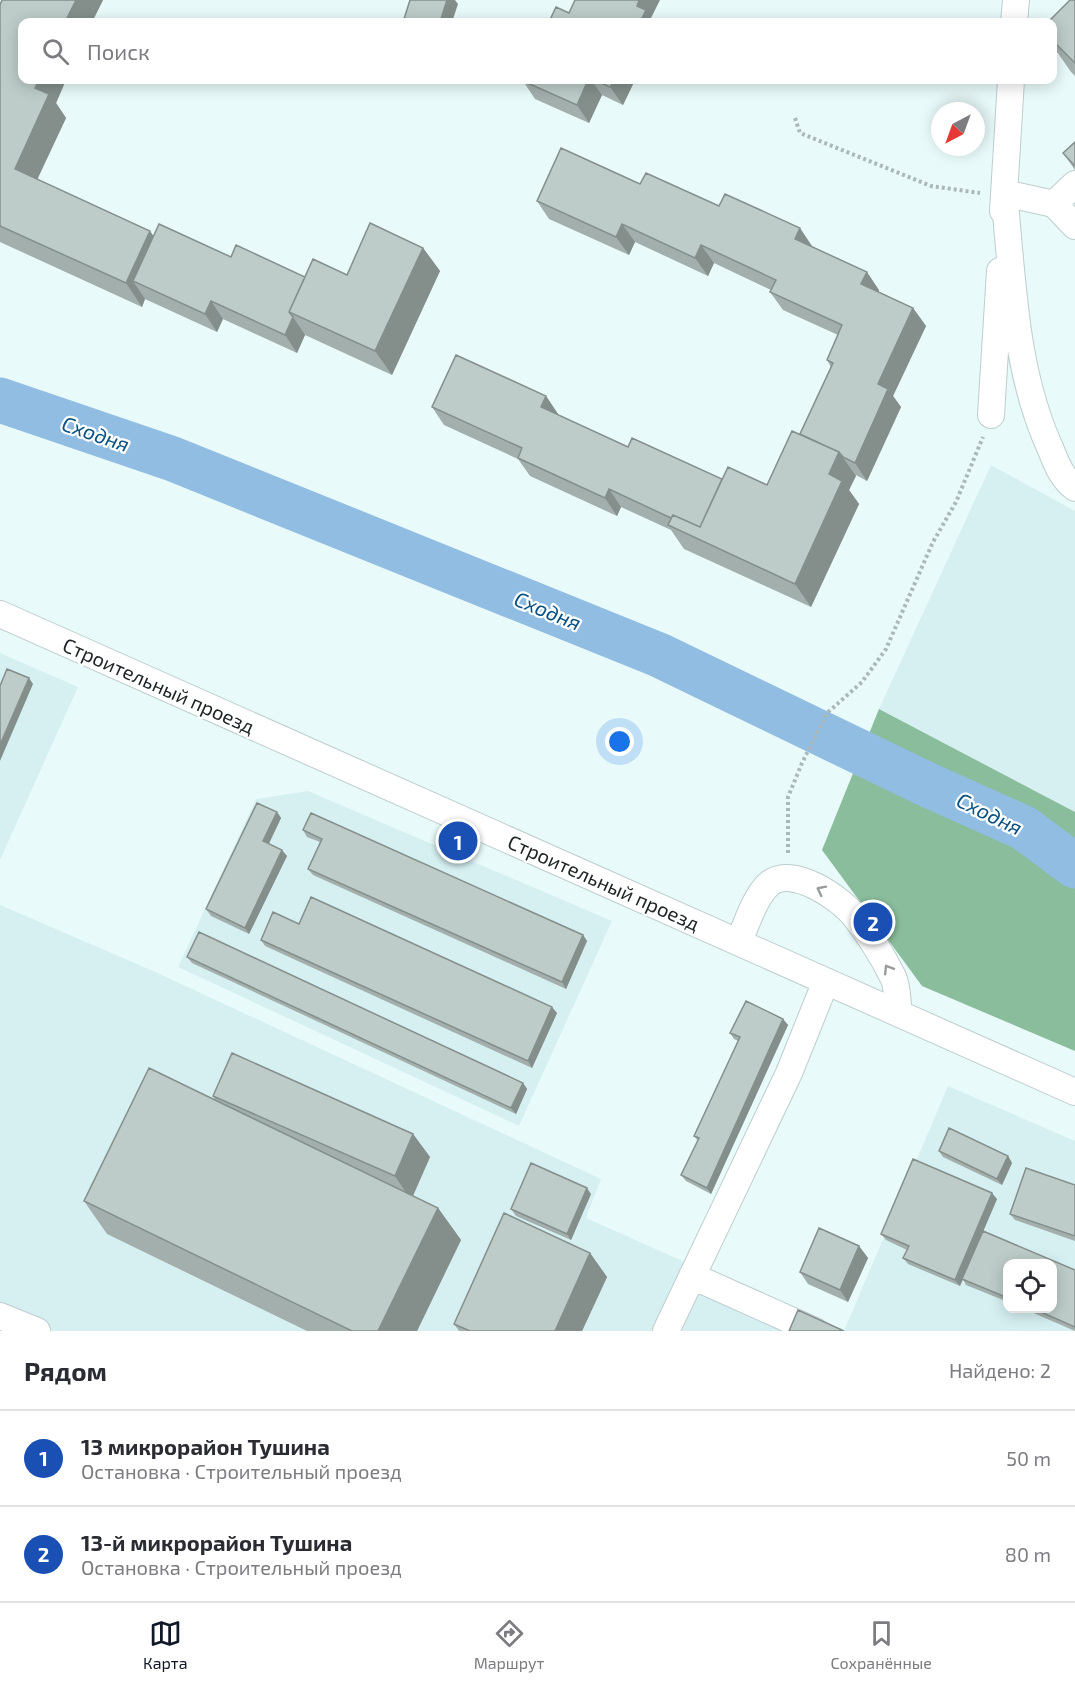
<!DOCTYPE html>
<html lang="ru">
<head>
<meta charset="utf-8">
<style>
  body { margin:0; font-family:"Exo 2",sans-serif; background:#f7f7f7; color:#2b2b33 }
  .controls { position:absolute; right:18px; bottom:18px; display:grid; overflow:hidden; border-radius:12px; box-shadow:0 3px 15px #0003 }
  .controls button { width:54px; height:54px; display:grid; place-items:center; padding:0; border:0; border-bottom:2px solid #e1e1e2; background:#fff; color:#2b2b33; font:30px sans-serif }
  .compass { position:absolute; left:931px; top:102px; width:54px; height:54px; border-radius:50%; background:#fff; box-shadow:0 3px 15px #0003; rotate:221deg }
  .you { position:absolute; left:620px; top:742px; width:21px; height:21px; margin:-15px; border:4px solid #fff; border-radius:50%; background:#1a73e8; box-shadow:0 0 0 9px #1a73e833 }
  .badge { display:grid; place-items:center; width:39px; height:39px; border-radius:50%; background:#111827; color:#fff; font-size:20px; font-weight:700 }
  .pin { position:absolute; translate:-50% -50%; border:3px solid #fff; box-shadow:0 2px 6px #0006 }
  .list { margin:0; padding:0; list-style:none }
  h2 { display:flex; justify-content:space-between; align-items:center; height:78px; margin:0; padding:0 24px; font-size:26px }
  h2 small { font-size:20px; font-weight:400; color:#7c7c81 }
  .list li { display:grid; grid-template-columns:39px 1fr auto; gap:18px; align-items:center; box-sizing:border-box; height:96px; padding:0 24px; border-top:2px solid #e1e1e2 }
  .list b { display:block; font-size:22px; white-space:nowrap }
  .list p { margin:0; font-size:20px; white-space:nowrap; color:#7c7c81 }
  .list em { font-size:20px; font-style:normal; color:#7c7c81 }
  .icon { flex:none; width:33px; height:33px; fill:none; stroke:currentColor; stroke-width:2; stroke-linecap:round; stroke-linejoin:round }
  .map { position:relative; flex:none; width:1075px; height:1331px; overflow:hidden }
  .search { position:absolute; background:#fff; box-shadow:0 3px 15px #0003; left:18px; right:18px; top:18px; height:66px; display:flex; align-items:center; gap:15px; box-sizing:border-box; padding:0 21px; border-radius:12px; color:#7c7c81; font-size:22px }
  .sheet { height:270px; background:#fff }
  nav { display:flex; justify-content:space-around; align-items:center; box-sizing:border-box; height:84px; border-top:2px solid #e1e1e2; background:#fff; font-size:16px; color:#7c7c81 }
  nav a { display:grid; justify-items:center; gap:3px }
  nav .on { color:#111827 }
  .map>svg:first-child { display:block }
</style>
</head>
<body>
<div class="map">
<svg width="1075" height="1331" viewBox="0 0 1075 1331">
  <rect width="100%" height="100%" fill="#e9fafa"/>
  <path fill="#d6f0f1" fill-rule="evenodd" d="M991,465L1075,511V812L879,709Z
    M0,653L78,687L0,860Z
    M308,791L612,921L519,1126L178,967L256,799Z
    M0,905L151,970L601,1179L586,1218L840,1331H0Z
    M948,1086L1075,1141V1331H844ZM1008,1264H1052V1308H1008Z"/>
  <path fill="#8abd9c" d="M879,709L1075,812V1051L922,986L822,850Z"/>
  <g fill="none" stroke-linecap="round" stroke-linejoin="round">
    <path stroke="#91bde3" stroke-width="45" d="M0,400L173,459L659,655L926,784L1024,828L1075,866"/>
    <defs>
      <path id="minor" d="M1014,22L1016,0
        M1054,204L1075,184
        M1003,211L1011,80
        M1075,226L1054,204L1004,193C1013,280 1014,370 1051,450C1057,465 1062,478 1075,488
        M991,415L1000,271
        M0,614L1075,1092
        M739,941C747,924 754,898 769,884C792,864 842,899 856,918C870,936 883,957 893,977C898,987 897,1002 899,1013
        M692,1276L815,1331
        M0,1316L37,1331
        M666,1331L789,1073L826,981"/>
    </defs>
    <use href="#minor" stroke="#bdcdce" stroke-width="28"/>
    <path stroke="#abb8b9" stroke-width="4" stroke-dasharray="3 3" stroke-linecap="butt" d="M795,118L800,133L931,186L980,193
      M788,853V797L802,763L827,713L862,682L886,649L933,542L956,502L983,437"/>
    <use href="#minor" stroke="#fff" stroke-width="26"/>
  </g>
  <path fill="#a3afac" d="M103,0L92,22H22V80H66L56,103L66,118L37,179L153,236L305,277L347,275L423,248L440,271L392,375L305,335L297,353L223,319L217,332L145,299L142,307L0,242V5Z
    M1075,0V76L1071,72L1053,46V22Z
    M523,80H635L623,105L602,95L589,123L535,99L523,81Z
    M1075,142V170L1063,153Z
    M640,184L719,206L812,246V247L879,290L878,292L913,308L926,326L893,396L901,407L867,481L856,475L849,490L859,504L811,607L684,549L671,530L621,507L617,516L530,476L518,459L444,425L432,407L546,396L558,414V415L628,447L722,479L767,485L800,434L831,367L827,360L838,335L783,310L770,292L771,290L714,263L708,276L635,242L629,255L549,219L537,201Z
    M277,812L281,818L269,844L287,856L249,934L211,916L206,909Z
    M303,830L583,935L587,941L566,989L313,875L308,869L320,842L307,837Z
    M299,924L557,1013L532,1068L265,946L261,940Z
    M187,957L523,1083L527,1089L516,1114L192,963Z
    M783,1019L788,1025L711,1194L686,1181L681,1175L698,1141L694,1136L738,1041L734,1039L730,1033Z
    M213,1096L413,1134L430,1157L413,1196L438,1208L461,1240L417,1331H307L107,1234L84,1201L215,1100Z
    M939,1151L1008,1156L1012,1163L1002,1185L943,1157Z
    M1075,1185V1241L1015,1220L1010,1214Z
    M591,1194L571,1240L516,1216L511,1209Z
    M997,1199L983,1231L1075,1270V1331L1022,1308H1053L1008,1263V1302L966,1285L963,1279L960,1286L908,1264L903,1258L907,1250L886,1240L881,1234Z
    M859,1246L868,1258L848,1302L808,1284L800,1272Z
    M590,1253L607,1277L582,1331H459L454,1324Z"/>
  <path fill="#848f8c" d="M76,0H103L92,22H65Z
    M447,0H455L458,4L452,22H440Z
    M639,0H660L651,18L654,22H640L637,6Z
    M39,80H66L56,103L66,118L31,193L15,169L35,88Z
    M588,80H591L602,95L589,123L577,105Z
    M614,80H635L623,105L610,87Z
    M622,224L635,242L629,255L616,237Z
    M800,228L812,246L807,257L795,239Z
    M150,231L166,254L133,281L145,299L142,307L126,283Z
    M701,245L714,263L708,276L695,258Z
    M423,248L440,271L392,375L375,351Z
    M867,272L879,290L874,302L861,284Z
    M211,301L223,319L217,332L205,314Z
    M913,308L926,326L893,396L901,407L867,481L855,463L878,384Z
    M293,317L305,335L297,353L285,335Z
    M546,396L558,414L553,425L541,407Z
    M839,452L856,476L849,490L859,504L811,607L795,584L829,474Z
    M609,489L621,507L617,516L605,498Z
    M29,678L33,684L0,761V745Z
    M277,812L281,818L267,847L263,841Z
    M282,850L287,856L249,934L245,928Z
    M583,935L587,941L566,989L562,982Z
    M552,1007L557,1013L532,1068L528,1061Z
    M783,1019L788,1025L711,1194L707,1188Z
    M523,1083L527,1089L516,1114L511,1108Z
    M413,1134L430,1157L411,1200L395,1176Z
    M1008,1156L1012,1163L1002,1185L997,1179Z
    M587,1188L591,1194L571,1240L567,1234Z
    M992,1193L997,1199L960,1286L955,1280Z
    M438,1208L461,1240L417,1331H378Z
    M859,1246L868,1258L848,1302L840,1290Z
    M590,1253L607,1277L582,1331H555Z"/>
  <path fill="#bdccc8" stroke="#848f8c" stroke-width="1.5" d="M2,0H76L65,22H22V80H39L35,88L49,94L15,169L150,231L126,283L0,226V5Z
    M410,0H447L440,22H403Z
    M575,0H639L637,6L646,10L640,22H549L556,7L569,13Z
    M1070,0H1075V63L1053,41V22H1048Z
    M523,80H588L577,105L523,81Z
    M595,80H614L610,87Z
    M1075,142V166L1063,153Z
    M561,148L640,184L646,173L719,206L725,194L800,228L795,239L867,272L861,284L913,308L878,384L888,389L855,463L843,457L839,452L800,434L833,363L827,360L842,325L770,292L776,280L701,245L695,258L622,224L616,237L537,201Z
    M370,223L423,248L375,351L289,312L313,259L347,275Z
    M159,224L231,257L236,245L305,277L289,312L293,317L285,335L211,301L205,314L133,281Z
    M456,355L546,396L541,407L628,447L632,438L722,479L700,527L673,515L671,518L609,489L605,498L518,458L522,448L432,407Z
    M792,431L839,452L829,474L842,481L795,584L668,525L673,515L700,527L728,467L767,485Z
    M7,669L29,678L0,745V686Z
    M257,803L277,812L263,841L282,850L245,928L206,909Z
    M311,813L583,935L562,982L308,869L322,839L303,830Z
    M311,897L552,1007L528,1061L261,940L273,912L299,924Z
    M199,932L523,1083L511,1108L187,957Z
    M746,1001L783,1019L707,1188L681,1175L699,1138L694,1136L740,1037L730,1033Z
    M232,1053L413,1134L395,1176L213,1096Z
    M149,1068L438,1208L378,1331H352L84,1201Z
    M949,1128L1008,1156L997,1179L939,1151Z
    M913,1159L992,1193L955,1280L903,1258L909,1246L881,1234Z
    M531,1163L587,1188L567,1234L511,1209Z
    M1026,1168L1075,1185V1236L1010,1214Z
    M504,1213L590,1253L555,1331H470L454,1324Z
    M819,1228L859,1246L840,1290L800,1272Z
    M983,1231L1075,1270V1327L1032,1308H1053V1263H1008V1298L962,1279Z
    M798,1310L844,1331H789Z"/>
  <defs><path id="oneway-chevron" d="M-2-3.5L2.5 0L-2 3.5" fill="none" stroke-width="1.6" stroke-linecap="round" stroke-linejoin="round" transform="scale(1.5)"/></defs>
  <g stroke="#999c9c">
    <use href="#oneway-chevron" transform="translate(821 890) rotate(-153)"/>
    <use href="#oneway-chevron" transform="translate(888 969) rotate(-122)"/>
  </g>
  <g text-anchor="middle" dominant-baseline="central" stroke-width="4.5" stroke-linejoin="round" paint-order="stroke">
    <g font-size="20" fill="#1d2324" stroke="#fff">
      <text transform="translate(159 685) rotate(24)">Строительный проезд</text>
      <text transform="translate(604 882) rotate(24)">Строительный проезд</text>
    </g>
    <g font-size="21" font-style="italic" fill="#085180" stroke="#fff">
      <text transform="translate(96 433) rotate(19)">Сходня</text>
      <text transform="translate(548 610) rotate(22)">Сходня</text>
      <text transform="translate(990 813) rotate(26)">Сходня</text>
    </g>
  </g>
</svg>
<div class="controls">
<button><svg class="icon" aria-label="locate" viewBox="0 0 24 24"><circle cx="12" cy="12" r="6"/><path d="M12 2v4M12 18v4M2 12h4M18 12h4"/></svg></button>
</div>
<svg class="compass" viewBox="-18 -18 36 36"><path d="M0-13l5 13h-10z" fill="#e53935"/><path d="M0 13l5-13h-10z" fill="#7c7c81"/></svg>
<div class="you"></div>
<div class="pin badge" style="left:458px;top:841px;background:#1a4fb4">1</div>
<div class="pin badge" style="left:873px;top:922px;background:#1a4fb4">2</div>
<div class="search"><svg class="icon" aria-label="search" viewBox="0 0 24 24"><circle cx="10" cy="10" r="6"/><path d="M15 15l6 6"/></svg>Поиск</div>
</div>
<section class="sheet">
<h2>Рядом<small>Найдено: 2</small></h2>
<ul class="list">
<li><span class="badge" style="background:#1a4fb4">1</span><div><b>13 микрорайон Тушина</b><p>Остановка · Строительный проезд</p></div><em>50 m</em></li>
<li><span class="badge" style="background:#1a4fb4">2</span><div><b>13-й микрорайон Тушина</b><p>Остановка · Строительный проезд</p></div><em>80 m</em></li>
</ul>
</section>
<nav>
<a class="on"><svg class="icon" aria-label="map" viewBox="0 0 24 24"><path d="M3 6l6-2 6 2 6-2v14l-6 2-6-2-6 2zM9 4v14M15 6v14"/></svg>Карта</a>
<a><svg class="icon" aria-label="directions" viewBox="0 0 24 24"><path d="M12 3l9 9-9 9-9-9zM9 14v-3h6M13 9l2 2-2 2"/></svg>Маршрут</a>
<a><svg class="icon" aria-label="saved" viewBox="0 0 24 24"><path d="M7 4h10v16l-5-4-5 4z"/></svg>Сохранённые</a>
</nav>
</body>
</html>
